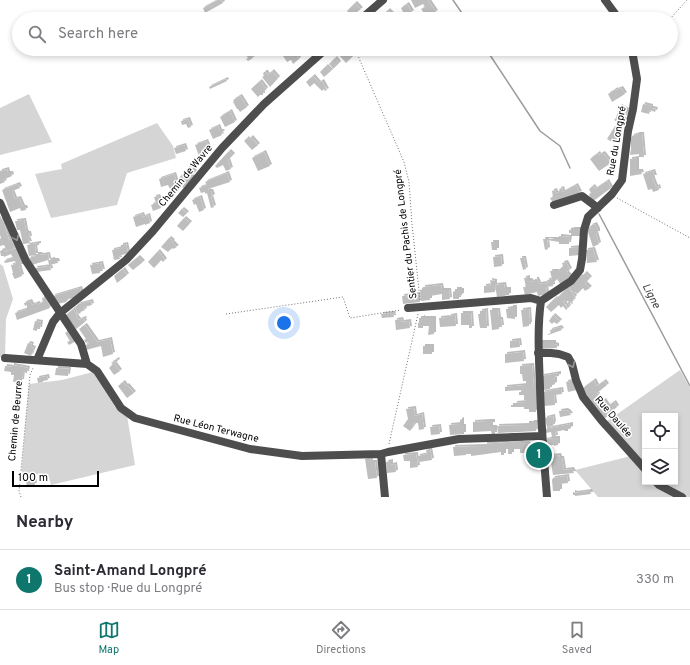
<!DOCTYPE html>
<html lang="en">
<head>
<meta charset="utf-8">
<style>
  body { margin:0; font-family:Overpass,sans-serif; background:#f2f2f3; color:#2b2b33 }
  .controls { position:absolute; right:12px; bottom:12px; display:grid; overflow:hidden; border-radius:0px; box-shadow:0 2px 6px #0003 }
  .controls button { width:36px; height:36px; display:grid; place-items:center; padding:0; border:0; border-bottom:1px solid #e1e1e2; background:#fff; color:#2b2b33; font:20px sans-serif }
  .scale { position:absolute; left:12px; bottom:10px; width:87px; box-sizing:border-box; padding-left:4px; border:2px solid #000; border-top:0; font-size:11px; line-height:14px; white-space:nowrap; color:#000; -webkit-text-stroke:3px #fff; paint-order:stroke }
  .you { position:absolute; left:284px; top:323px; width:14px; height:14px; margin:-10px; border:3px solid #fff; border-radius:50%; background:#1a73e8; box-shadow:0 0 0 6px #1a73e833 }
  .badge { display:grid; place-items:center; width:26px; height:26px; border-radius:50%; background:#0f766e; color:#fff; font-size:13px; font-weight:700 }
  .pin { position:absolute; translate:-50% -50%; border:2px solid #fff; box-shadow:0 1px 4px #0006 }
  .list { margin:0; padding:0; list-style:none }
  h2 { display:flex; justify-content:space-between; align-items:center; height:52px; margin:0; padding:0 16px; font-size:17px }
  h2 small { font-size:13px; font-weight:400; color:#7c7c81 }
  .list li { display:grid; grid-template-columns:26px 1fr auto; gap:12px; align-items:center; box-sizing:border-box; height:60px; padding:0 16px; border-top:1px solid #e1e1e2 }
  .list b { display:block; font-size:15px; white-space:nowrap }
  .list p { margin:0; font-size:13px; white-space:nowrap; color:#7c7c81 }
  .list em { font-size:13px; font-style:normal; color:#7c7c81 }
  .icon { flex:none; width:22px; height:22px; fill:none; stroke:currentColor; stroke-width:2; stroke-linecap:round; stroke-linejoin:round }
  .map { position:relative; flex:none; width:690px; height:497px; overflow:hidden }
  .search { position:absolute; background:#fff; box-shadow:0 2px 6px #0003; left:12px; right:12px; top:12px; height:44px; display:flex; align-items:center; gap:10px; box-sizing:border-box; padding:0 14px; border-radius:22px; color:#7c7c81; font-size:15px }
  .sheet { height:112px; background:#fff }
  nav { display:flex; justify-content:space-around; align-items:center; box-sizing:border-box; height:56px; border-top:1px solid #e1e1e2; background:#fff; font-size:11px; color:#7c7c81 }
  nav a { display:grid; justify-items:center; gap:2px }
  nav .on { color:#0f766e }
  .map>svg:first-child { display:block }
</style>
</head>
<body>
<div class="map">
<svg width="690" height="497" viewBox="0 0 690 497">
  <defs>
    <filter id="shadow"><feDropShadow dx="2" dy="-2" stdDeviation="0" flood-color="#0004"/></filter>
  </defs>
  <rect width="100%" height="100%" fill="#fff"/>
  <path fill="#d5d5d5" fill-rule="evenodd" d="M29,94L52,142L0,155V108Z
    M157,123L173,146L176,158L127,173L117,205L51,218L35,174L62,169L61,164Z
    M0,264L3,266L13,299L6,319L5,358L0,357Z
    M680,370L690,388V497H598L575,470L635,455L606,422ZM645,416H675V482H645Z
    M93,372L115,407L127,415L135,465L51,485L48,474L21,475L29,384L62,380Z"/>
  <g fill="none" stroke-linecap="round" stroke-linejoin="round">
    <path stroke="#9c9c9c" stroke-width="1.5" d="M453,0L466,19
      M486,49L540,131L560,146L570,168
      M599,214L690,386"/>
  </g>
  <path fill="#bebebe" filter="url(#shadow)" d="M218,0H221L223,3L205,13L203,8Z
    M411,0H428L436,12L430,15L429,14L426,16L421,9L425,7L423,4L415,8Z
    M355,3L361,9L352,16L347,11Z
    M407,4L412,12L409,14L410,16L414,14L417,19H407L402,12H403L401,8Z
    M388,10L393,15L389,19H383L381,17Z
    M231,49H241L230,56L227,52Z
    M242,49H247L253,58L248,61L246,59L248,58Z
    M287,49H288L289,51L293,49L299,59L293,64L291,60L287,62L281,53Z
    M345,49H347L353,56L346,63L339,55Z
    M335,58L339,63L333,69L329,64Z
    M326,66L331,71L324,77L320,72Z
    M272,71L278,78L270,87L262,77L264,76L263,74L264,72H266L268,75Z
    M313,76L319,83L322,81L327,90L325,91L324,89L322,91L314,83L310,87L306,82Z
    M226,79L227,81L210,89L209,87Z
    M260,81L266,89L263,93V95H260L258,97L251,89Z
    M621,88L625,94L612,102L608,94L616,89V90Z
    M240,96L247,107L240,112L238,109H237L233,102L234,101L233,100Z
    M643,104L651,106V108L656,109L655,112L650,110L649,114L641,112Z
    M620,106L627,110L625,117L622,116V118L625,120L622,124L623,125L622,127L618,125L619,123L614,120L616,118Z
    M230,111L235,122L225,127L220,117Z
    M188,119L191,127L188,128L186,124L182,125L181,121Z
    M218,126L220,131H222L223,132L221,133L222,135L213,139L209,130Z
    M615,126L621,130L614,143L607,139Z
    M638,134H642L644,157H639V154L630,155L631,149V139L632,136Z
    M251,137L258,145L252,150L244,141L247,138L248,140Z
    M206,141L210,150L203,153L205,157L200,159L195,145Z
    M184,145L186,151L176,154L174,148Z
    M229,151L233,155L228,160L231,169L226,171L223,165L217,168L215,166Z
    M264,152L270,166L258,171L252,158Z
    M598,153L599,155L603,153L611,163L599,171L590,159Z
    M637,158V171H641L642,174L630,176V159Z
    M188,168L190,170L192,169L195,172L191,176L193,178L183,188L181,184L182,183L180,180L179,178Z
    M7,169L8,173H11L12,176L3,180L5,182L0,184V171Z
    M653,171L655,177H652L656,187L658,186L659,190L653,192L652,189L648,190L643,174Z
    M227,173L230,182L208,189L209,191H211L213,196L211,197L214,207L211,208L207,193L205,194V192L201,193L199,188L207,185L205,182Z
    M174,174L178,187L170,189L168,185L161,187L159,179Z
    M607,181L611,188L592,202L589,194L591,193L589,189L593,186L595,189Z
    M18,184L20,188L12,191L15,199L19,198L23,207H25L26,210L21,211L20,208L10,212L2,190Z
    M576,185L580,193L553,203L550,198L553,197L552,191L555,190L556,193L559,192L560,191L559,189L562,188L563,192Z
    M158,196L161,203L159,204L161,208L153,211L151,205L156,203L154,197Z
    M200,197L204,210L199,212L196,204L194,205L192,200Z
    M182,209L187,213L183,217L178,213Z
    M142,214L143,217L148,215L150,223L145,225V224L136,227L133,217Z
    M0,215L5,226L9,240L11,239L15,248L7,251L4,245L0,246V239L1,238L0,235Z
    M184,218L190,223L183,231L177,226Z
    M24,220L26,231L27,233H29L30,238H28L30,243L23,244L20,230H17L15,221Z
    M595,224L598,230V233H596L599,244L593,247L587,229L591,228L590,226Z
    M573,229H581V236H571V233H569V230Z
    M559,236L570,237L569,244H559V242L547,240L548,249L545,250L543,239H559Z
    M169,238L173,241L172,242L177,247L173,249L172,248L168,252L161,247Z
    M491,242H497V250H492Z
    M39,243V245L35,246L36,254H40L41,255L48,254L49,260L53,259V260H57L58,263L49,265L48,260L32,265L29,258L36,256V255L29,256L27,245Z
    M126,244L128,253L119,256L120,259L114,260L112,250L121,248V245Z
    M579,247L580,255L569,256V248Z
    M17,248L22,262H20L22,266H19L22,276L15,279L14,278L12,273H13L11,265L16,264L15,261L5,263L4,261L13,258L11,254L4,257V256H1L0,251L5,249V252Z
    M593,249L597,262L587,263L586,250Z
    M158,251L165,260L163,262L161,260L154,268L148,262Z
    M501,256L502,266L494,267L493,257Z
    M138,257L143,262L133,270L128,265Z
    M520,258H524L526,269L523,270Z
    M566,262L570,270L566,272L570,276L561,285L557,279L553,283V286L546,287L547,294L538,296L537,292L525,295L523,287H526L524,278L528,277V280H530L532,282L535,281V279H537L539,284L545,283V284L548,283L547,280L552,279L550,271H558L563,266L562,263Z
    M101,263L103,271H100V273L92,274L90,265Z
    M50,266L51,270L36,272L35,268Z
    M123,269L127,275L117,283L114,276Z
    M585,273L590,278L585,283L590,288L585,291L583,288L577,294L575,292L574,293L569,287L580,276L581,277Z
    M490,280L495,281V292L484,293V286L491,285Z
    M504,284L505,289H509V295L497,297L495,285Z
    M441,285L442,290H449L450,299L442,300V294L430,296V300L421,301L420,290L423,289V287Z
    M568,287L575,297L573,299L574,300L570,303L571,305L570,306L567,303L569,302L568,301L566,302L564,301L563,302L568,308L566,310L563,306L561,308L559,305L551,312L546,307L555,298L556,299Z
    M80,288L82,294L79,297L68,299L66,302L57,304L53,296Z
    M455,289H460V290H462V295L459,296V299H453V292L455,291Z
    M420,294V302L403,304L402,296Z
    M46,297L50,308L17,320L15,313L27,309V305L25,306L24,303L30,301L32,305L38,303V305L39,304L43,302L42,298Z
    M91,301L92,305L84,307L85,310L80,312L81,313L78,314L75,307L79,304Z
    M511,307H515V319L507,318L506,309L511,308Z
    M73,309L77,315L76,316L79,320L84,318L85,319L84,320L85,322L76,329L65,316Z
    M529,309L530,324H529V326L523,327L521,310Z
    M486,310L487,328H480L478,314H480V311Z
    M490,310H498L499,319H501L502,327H499V329L492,330Z
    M393,313L394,317L382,318L381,314Z
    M461,313H471L472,328H469V325H461Z
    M455,315L456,326L440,327L439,318L449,317V316Z
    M553,315L560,321L557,324L554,322L552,324L549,321Z
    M422,317H423V318H434V334L428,335L429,326H423V328H418V323H419V318H422Z
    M401,319L402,322L409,321L410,328L396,330L395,320Z
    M35,321L41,322L40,329H37V331L33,330Z
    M85,325L97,342L110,339L113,354L103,357L101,346L86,350L85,345L89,344L88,342L86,343L84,340L86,339L79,329Z
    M560,327L562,330L548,335V334L551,333L550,330Z
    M68,331L78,340L69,345L67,342L70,341L65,333Z
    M519,340L520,347L510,348V341Z
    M540,342H554V344L557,345V348L540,349Z
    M28,343L32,344L31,347L34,348L31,356L24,353Z
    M423,346H432V354H423Z
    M523,352L524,361L505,363V354Z
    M117,359L118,361L114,363L120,371L114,375L109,368L113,364L111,363Z
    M12,365L28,368L27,373L23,372L22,381L13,382L14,375H11V372L4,371L5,366L12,367Z
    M532,365L534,389H536V412H529V409H524V407H511V405H515V403L526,402V400H524V395H519V392H524V390L505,391V387L526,385V381H523L522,374H520V366Z
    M56,368L69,369L68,376L55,375Z
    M559,373V376L553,377V379L555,378V384L552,385V387H550V389L543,390L542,376Z
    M47,376L48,380L43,381V382L38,383L37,378Z
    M575,380L577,390L568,392L566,382Z
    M594,380L597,386L604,381L607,385L597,393L598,395L596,397L600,403L604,400L608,406L614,402L617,407L612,411L613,412L604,419L595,408L598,405L594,408L586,397L583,388Z
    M123,382L126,386L127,385L134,393L127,398L118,386Z
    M561,389L562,394L554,395L555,405L544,406L543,392Z
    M414,408L415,416L422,414L424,429L419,430L418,423H414L413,424L414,425L410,431L403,426L408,419L406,409Z
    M566,410L569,412L571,415L560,417L559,411Z
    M553,416L554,423L553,424V426L547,427L545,418Z
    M462,419V426H464V434L450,435L449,425L460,424V420Z
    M489,421H493V424H491V427H495V434H492L491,431L473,432V422Z
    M532,422H538L536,431L498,433L497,426L527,425V423H532Z
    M571,424V428L568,429V431H565L564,430L555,432L556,437H552L551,432L546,433L545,429Z
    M439,426L440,434L431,435L430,427Z
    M553,438H558V445L554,446V445H546L545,440Z
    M521,441V443H527L531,445V447H535L534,452L527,451V459H526L525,453H520V449H512V454H508V449H504V455H501V452L479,455L471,456V454H466V455L454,456L453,447L485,446V444Z
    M430,449L432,460L419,462L418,456L427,454L426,450Z
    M416,454L418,467L410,468V461H404L403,455Z
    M559,455L560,458H562L564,470L572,469L574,473L553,475L550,456Z
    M370,458L371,462H375L377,478L368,479L365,459Z
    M391,461V465L395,464L396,472L387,473L386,462Z
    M567,476L568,483L560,484V491H553L552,480L553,478Z
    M34,477L35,485L27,486L25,478Z
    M590,491L591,494L575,496V495H573V492H574L575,493Z"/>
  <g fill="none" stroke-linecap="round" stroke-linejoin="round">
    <path stroke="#707070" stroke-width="1" stroke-dasharray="1 2" stroke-linecap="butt" d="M670,19L687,0
      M355,49L404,162L409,182L412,224L420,300
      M639,52L642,49
      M617,198L690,238
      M226,314L343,297L350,318L401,310
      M389,444L418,314
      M21,497L19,491L30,375L33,368"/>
    <path stroke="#4e4e4e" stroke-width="8" d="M605,0L619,19
      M361,19L383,0
      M0,203L26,261L81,344L87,364
      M554,205L582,196L598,208
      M408,308L421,307L531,298L541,301
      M538,353H551L559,354L568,357L572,364L576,380L583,397L602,421L612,432L645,469
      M5,358L87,364L97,371L121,408L135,418L250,449L302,456L381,454L388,452L459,439L542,436
      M37,360L53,322L60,313L126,260L153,231L222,148L264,104L326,49
      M381,454L385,497
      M656,482L659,485L682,497
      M547,497C544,460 541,424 540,387C539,358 537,329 541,301L571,281L580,270L582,259L584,230L588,217L612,194L622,180L628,131L633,109L637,79L633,56L631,49"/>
  </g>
  <defs><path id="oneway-chevron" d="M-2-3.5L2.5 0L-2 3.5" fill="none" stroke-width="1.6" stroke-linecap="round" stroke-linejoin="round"/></defs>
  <g stroke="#959595">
    <use href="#oneway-chevron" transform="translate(16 238) rotate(66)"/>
    <use href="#oneway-chevron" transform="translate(572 365) rotate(67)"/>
  </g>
  <g text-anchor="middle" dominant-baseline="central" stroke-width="3" stroke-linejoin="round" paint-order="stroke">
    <g font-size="10" fill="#000" stroke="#fff">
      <text transform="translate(617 141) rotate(-80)">Rue du Longpré</text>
      <text transform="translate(186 176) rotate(-50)">Chemin de Wavre</text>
      <text transform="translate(406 234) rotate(-97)">Sentier du Pachis de Longpré</text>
      <text transform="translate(613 417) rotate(49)">Rue Daulée</text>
      <text transform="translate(16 421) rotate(-85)">Chemin de Beurre</text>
      <text transform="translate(216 429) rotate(14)">Rue Léon Terwagne</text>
    </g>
    <g font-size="11" font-style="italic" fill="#3d3d3d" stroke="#fff">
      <text transform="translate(651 296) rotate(62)">Ligne</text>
    </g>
  </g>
</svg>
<div class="controls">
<button><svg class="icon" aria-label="locate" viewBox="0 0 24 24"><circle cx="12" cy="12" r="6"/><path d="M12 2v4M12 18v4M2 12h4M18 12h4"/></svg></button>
<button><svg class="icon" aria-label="layers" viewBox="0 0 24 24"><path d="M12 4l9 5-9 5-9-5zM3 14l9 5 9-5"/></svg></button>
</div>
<div class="scale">100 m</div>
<div class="you"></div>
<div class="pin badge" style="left:539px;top:455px">1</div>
<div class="search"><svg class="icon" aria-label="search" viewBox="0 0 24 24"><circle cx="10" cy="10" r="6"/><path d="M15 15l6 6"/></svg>Search here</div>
</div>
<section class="sheet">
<h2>Nearby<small></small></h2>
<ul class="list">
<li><span class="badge">1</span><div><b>Saint-Amand Longpré</b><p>Bus stop · Rue du Longpré</p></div><em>330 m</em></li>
</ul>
</section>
<nav>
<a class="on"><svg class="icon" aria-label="map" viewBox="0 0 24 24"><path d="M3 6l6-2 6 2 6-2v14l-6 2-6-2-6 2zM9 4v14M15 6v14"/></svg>Map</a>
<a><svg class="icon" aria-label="directions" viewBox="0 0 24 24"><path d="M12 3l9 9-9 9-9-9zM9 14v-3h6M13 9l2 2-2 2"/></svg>Directions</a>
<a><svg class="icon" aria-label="saved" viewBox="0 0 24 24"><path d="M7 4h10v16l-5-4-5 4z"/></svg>Saved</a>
</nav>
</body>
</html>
